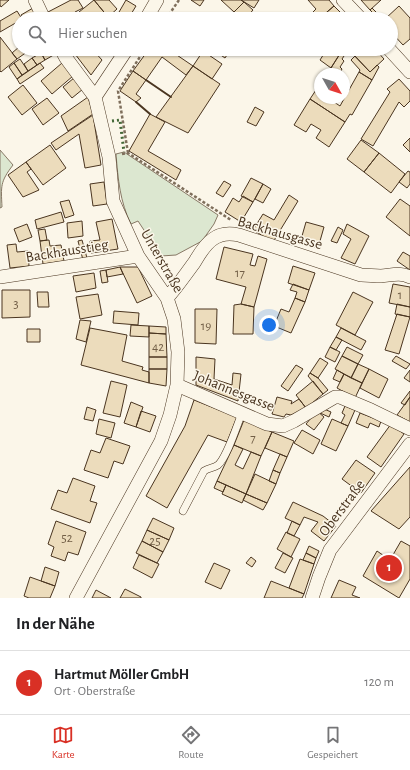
<!DOCTYPE html>
<html lang="de">
<head>
<meta charset="utf-8">
<style>
  body { margin:0; font-family:"Alegreya Sans",sans-serif; background:#f6f6f6; color:#202124 }
  .compass { position:absolute; left:314px; top:68px; width:36px; height:36px; border-radius:50%; background:#fff; box-shadow:0 1px 3px #0004; rotate:129deg }
  .you { position:absolute; left:269px; top:325px; width:14px; height:14px; margin:-10px; border:3px solid #fff; border-radius:50%; background:#1a73e8; box-shadow:0 0 0 6px #1a73e833 }
  .badge { display:grid; place-items:center; width:26px; height:26px; border-radius:50%; background:#d93025; color:#fff; font-size:13px; font-weight:700 }
  .pin { position:absolute; translate:-50% -50%; border:2px solid #fff; box-shadow:0 1px 4px #0006 }
  .list { margin:0; padding:0; list-style:none }
  h2 { display:flex; justify-content:space-between; align-items:center; height:52px; margin:0; padding:0 16px; font-size:17px }
  h2 small { font-size:13px; font-weight:400; color:#757577 }
  .list li { display:grid; grid-template-columns:26px 1fr auto; gap:12px; align-items:center; box-sizing:border-box; height:64px; padding:0 16px; border-top:1px solid #e0e0e0 }
  .list b { display:block; font-size:15px; white-space:nowrap }
  .list p { margin:0; font-size:13px; white-space:nowrap; color:#757577 }
  .list em { font-size:13px; font-style:normal; color:#757577 }
  .icon { flex:none; width:22px; height:22px; fill:none; stroke:currentColor; stroke-width:2; stroke-linecap:round; stroke-linejoin:round }
  .map { position:relative; flex:none; width:410px; height:598px; overflow:hidden }
  .search { position:absolute; background:#fff; box-shadow:0 1px 3px #0004; left:12px; right:12px; top:12px; height:44px; display:flex; align-items:center; gap:10px; box-sizing:border-box; padding:0 14px; border-radius:22px; color:#757577; font-size:15px }
  .sheet { height:116px; background:#fff }
  nav { display:flex; justify-content:space-around; align-items:center; box-sizing:border-box; height:56px; border-top:1px solid #e0e0e0; background:#fff; font-size:11px; color:#757577 }
  nav a { display:grid; justify-items:center; gap:2px }
  nav .on { color:#d93025 }
  .map>svg:first-child { display:block }
</style>
</head>
<body>
<div class="map">
<svg width="410" height="598" viewBox="0 0 410 598">
  <rect width="100%" height="100%" fill="#fbf6e9"/>
  <path fill="#dce7d0" stroke="#887966" d="M0,150L13,165C0,182 1,186 2,207L0,208Z
    M124,152L218,215L214,224L202,241L176,255L161,256L138,221L131,224C120,202 118,179 116,154Z"/>
  <path fill="#ecdcbc" stroke="#4a3520" d="M0,0H9L1,7L0,5Z
    M71,0H78L83,8L75,12L78,18L75,19H52L48,12Z
    M94,0H109L117,9L108,17Z
    M94,0L108,17L105,19H78L82,16L79,12Z
    M126,0L136,6L128,19H115Z
    M191,0H204L200,6Z
    M221,0H241L244,2L234,12Z
    M241,0H259L254,8Z
    M308,0H329L334,6L319,19H306L316,9Z
    M361,0H381L370,10Z
    M244,2L253,10L245,19H242L234,12Z
    M334,6L347,19H323L321,17Z
    M399,6L410,18V39L403,45L391,32V19H385Z
    M33,8L39,19H24L21,15Z
    M372,8L383,19H379L370,10Z
    M17,11L22,19H19V21L0,32V21Z
    M0,37L17,59L1,72L0,71Z
    M19,47V49H31L17,59L12,53Z
    M39,49H55L57,53L45,60Z
    M74,49H92L102,60L91,75L72,50Z
    M149,49H168L193,66L186,75L162,57L146,80L133,71Z
    M212,49H231L225,58Z
    M327,49H343L331,68L320,60Z
    M343,49L348,50L342,59L344,61L340,67L342,69L339,74H327Z
    M348,49H375L384,59L370,72Z
    M203,51L222,64L212,79L193,66Z
    M41,53L45,60L37,65L32,58Z
    M355,56L370,72L377,65L379,67L372,80L359,72L360,70L351,60Z
    M32,58L37,65L28,71L24,64Z
    M20,59L28,71L22,75L14,63Z
    M14,63L22,75L17,79L9,67Z
    M40,63L44,68L20,84L17,79Z
    M62,63L73,76L52,94L41,81Z
    M193,66L220,84L188,133L156,117Z
    M133,71L146,80L136,94L141,98L136,102L120,91Z
    M359,72L372,80L352,115L350,114L345,122L310,99L316,90L320,93V98H328L340,106Z
    M74,78L83,89L72,98L63,87Z
    M399,79L410,91V101L404,107L399,102L373,146L361,139L390,92L387,89Z
    M23,85L37,103L22,115L8,97Z
    M88,97L93,114L68,131L61,116Z
    M47,98L59,113L43,125L32,109Z
    M310,99L345,122L329,147L316,138L321,130L311,124L306,132L294,125Z
    M255,107L264,112L256,126L247,122Z
    M150,114L165,122L148,151L181,170L176,180L129,151Z
    M93,115L101,165L85,168L79,134L56,150L51,143Z
    M410,138V152L403,145Z
    M361,140L379,153L364,172L347,159Z
    M50,145L66,168L43,185L26,162Z
    M379,153L405,174L391,193L364,172Z
    M26,162L31,169L27,172L39,190L23,197L8,175Z
    M408,171L410,172V184L407,188L399,182Z
    M251,178L263,184L253,202L241,196Z
    M224,181L231,185L223,197L216,193Z
    M104,182L107,204L93,206L90,184Z
    M263,184L271,189L263,203L255,199Z
    M289,195L298,201L273,242L253,230L263,214L274,220Z
    M243,196L253,202L241,222L225,212L233,198L239,202Z
    M400,199L410,206V236L386,217Z
    M69,200L74,215L65,218L60,202Z
    M61,212L64,222L37,229L35,220Z
    M112,219L118,249L91,253L90,241L100,240L96,222Z
    M82,221L83,236L68,238L67,223Z
    M306,222L324,227L318,248L300,243Z
    M27,224L32,237L19,242L14,229Z
    M347,224L369,236L355,264L341,258L351,239L343,234Z
    M338,227L343,230L337,243L331,241Z
    M45,229L47,240L40,241L38,230Z
    M290,236L301,239L300,243L289,240Z
    M49,240L50,246L61,245L64,261L43,264L40,241Z
    M82,240L87,258L83,260L78,241Z
    M16,244L17,252L28,251L29,266L10,268L7,245Z
    M224,247L253,254L250,265L255,266L258,256L267,259L254,307L241,304L246,287L216,279Z
    M403,252L410,256V270L397,261Z
    M293,266L315,273L309,290L288,283Z
    M120,267H138L152,296L137,303Z
    M120,267L123,274L107,277L106,270Z
    M106,270L108,282L102,283L100,271Z
    M94,273L96,288L76,292L73,276Z
    M293,284L309,290L305,302L295,298L297,292L290,290Z
    M393,284L410,287V307L389,303Z
    M2,290H30V317L2,318Z
    M37,292H48L49,307H38Z
    M353,292L373,302L355,335L336,325Z
    M98,294L102,315L80,319L76,297Z
    M295,298L305,302L291,333L274,326L281,309L289,312Z
    M241,304L254,307L253,334H233L234,305Z
    M397,304L410,307V317L395,314Z
    M195,309H217L216,344L195,343Z
    M114,311L139,313L138,325L113,323Z
    M397,314L410,317L399,354L385,350Z
    M80,320L91,321L86,342L76,339Z
    M131,325L149,326V337L130,336Z
    M149,326L166,327V334L149,333Z
    M90,328L127,335L122,361L143,367L142,370L149,372V383L81,365Z
    M341,328L366,341L361,350L336,337Z
    M27,329H40V342H27Z
    M149,333L166,334L167,357H149Z
    M336,337L342,340L336,350L330,347Z
    M330,347L340,352L335,362L325,357Z
    M347,347L363,355L358,364L342,356Z
    M342,356L358,364L351,378L335,369Z
    M396,356L410,364L406,369L392,361Z
    M149,357H167V369H149Z
    M196,357L215,359L214,379L232,385L233,373L241,374L238,401L196,385Z
    M320,358L328,363L318,378L310,373Z
    M358,364L369,369L362,383L351,378Z
    M296,365L303,369L288,391L281,386Z
    M149,369H167L166,386L149,383Z
    M369,369L388,379L379,398L360,388Z
    M337,370L344,374L340,382L333,379Z
    M410,370V382L404,378Z
    M310,373L318,378L328,390L323,394L308,376Z
    M344,374L362,383L355,398L337,388Z
    M111,381L127,385L120,417L103,413Z
    M313,381L323,394L306,408L296,395Z
    M410,391V397L405,405L401,403Z
    M277,397L292,401L291,404L299,399L306,408L291,415L286,414L284,417L272,414Z
    M410,397V422L397,415Z
    M194,400L237,417L227,442L208,435L167,508L146,496L185,426Z
    M131,402L143,407L136,427L124,423Z
    M345,406L355,410L348,426L341,423L345,415L342,413Z
    M87,407L96,410L93,421L84,419Z
    M322,408L331,412L329,417L320,413Z
    M141,411L156,416L150,432L136,427Z
    M317,411L324,417L314,430L306,424Z
    M360,413L381,421L379,427L370,423L368,428L356,423Z
    M99,419L115,423L111,438L96,434Z
    M332,419L348,426L336,451L321,444Z
    M244,420L272,432L261,456L234,445Z
    M391,424L404,434L381,467L367,457Z
    M302,430L320,440L313,454L294,443Z
    M272,432L294,441L287,457L265,448Z
    M106,438L130,446L123,464L114,461L108,478L84,470L91,450L100,453Z
    M234,445L243,449L235,465L243,469L251,452L261,456L246,494L217,481Z
    M280,454L287,457L280,473L273,470Z
    M356,460L375,473L361,493L342,479Z
    M410,467V517L399,529L371,511Z
    M273,470L280,473L276,484L269,481Z
    M255,474L276,484L267,503L246,494Z
    M73,478L95,486L90,501L97,503L90,523L51,509L58,490L67,493Z
    M217,481L226,485L223,492L214,488Z
    M226,485L246,494L242,503L222,494Z
    M246,494L267,503L263,510L243,500Z
    M293,502L323,516L336,526L324,541L311,531L318,522L304,517L300,525L285,518Z
    M153,518L174,528L169,540L147,530Z
    M56,521L86,532L78,555L68,552L65,561L51,556L54,547L48,544Z
    M292,521L300,525L294,536L287,533Z
    M147,530L169,540L163,552L142,541Z
    M286,532L300,539L291,557L277,549Z
    M142,541L163,552L157,563L136,553Z
    M401,541L410,546V579L399,598L363,576L377,551L390,560Z
    M309,546L319,551L316,558L306,553Z
    M283,553L293,558L285,573L275,568Z
    M306,553L316,558L314,564L303,560Z
    M139,555L159,564L152,578L133,568Z
    M251,557L256,561L252,567L246,563Z
    M300,559L314,564L304,594L289,588Z
    M214,563L230,570L221,589L205,582Z
    M45,567L59,572L55,586L41,581Z
    M30,577L55,586L50,598H29L24,596Z
    M339,580L356,587L352,595L360,598H331Z
    M271,581L304,594L302,598H264Z
    M125,589L141,597V598H120Z
    M96,590L111,598H92Z"/>
  <g fill="none" stroke-linecap="round" stroke-linejoin="round">
    <defs>
      <path id="service" d="M183,511L204,471C208,468 214,468 218,465C227,457 237,425 242,413"/>
      <path id="minor" d="M35,0L44,19
        M343,0L361,19
        M146,19L157,0
        M61,49L66,58L95,97
        M389,49L410,72
        M0,277L138,256
        M167,298C177,287 185,275 194,263C199,255 204,245 213,239C221,233 230,233 239,235L361,275C368,275 374,276 381,276C392,275 400,272 410,277
        M177,385L267,424L283,426L294,421L335,397H340L371,410L410,429
        M76,598L161,441L170,415L177,385L178,352L174,319L167,298L138,256L113,201L109,157L95,97L127,49
        M312,598L319,577L330,550L410,444"/>
    </defs>
    <use href="#service" stroke="#4a3520" stroke-width="8"/>
    <use href="#minor" stroke="#4a3520" stroke-width="14"/>
    <path stroke="#7f6f5c" stroke-width="2.5" stroke-dasharray="3 2" stroke-linecap="butt" d="M166,19L179,0
      M128,153L118,91L145,49
      M122,154L128,153L231,220"/>
    <use href="#service" stroke="#fbf6e9" stroke-width="7"/>
    <use href="#minor" stroke="#fbf6e9" stroke-width="13"/>
    <path stroke="#436837" stroke-width="3" stroke-dasharray="2 3" stroke-linecap="butt" d="M112,121L120,120L124,152"/>
    <path stroke="#4a3520" stroke-width="2" d="M146,80L171,97
      M136,102L150,114"/>
  </g>
  <g text-anchor="middle" dominant-baseline="central" stroke-width="3" stroke-linejoin="round" paint-order="stroke">
    <g font-size="13" fill="#725f47">
      <text x="240" y="273">17</text>
      <text x="400" y="295">1</text>
      <text x="16" y="304">3</text>
      <text x="206" y="326">19</text>
      <text x="158" y="347">42</text>
      <text x="253" y="438">7</text>
      <text x="67" y="538">52</text>
      <text x="155" y="541">25</text>
    </g>
    <g font-size="15" fill="#4a3520" stroke="#fbf6e9">
      <text transform="translate(280 233) rotate(16)">Backhausgasse</text>
      <text transform="translate(67 251) rotate(-9)">Backhausstieg</text>
      <text transform="translate(162 261) rotate(60)">Unterstraße</text>
      <text transform="translate(234 391) rotate(22)">Johannesgasse</text>
      <text transform="translate(342 508) rotate(-53)">Oberstraße</text>
    </g>
  </g>
</svg>
<svg class="compass" viewBox="-18 -18 36 36"><path d="M0-13l5 13h-10z" fill="#e53935"/><path d="M0 13l5-13h-10z" fill="#757577"/></svg>
<div class="you"></div>
<div class="pin badge" style="left:389px;top:568px">1</div>
<div class="search"><svg class="icon" aria-label="search" viewBox="0 0 24 24"><circle cx="10" cy="10" r="6"/><path d="M15 15l6 6"/></svg>Hier suchen</div>
</div>
<section class="sheet">
<h2>In der Nähe<small></small></h2>
<ul class="list">
<li><span class="badge">1</span><div><b>Hartmut Möller GmbH</b><p>Ort · Oberstraße</p></div><em>120 m</em></li>
</ul>
</section>
<nav>
<a class="on"><svg class="icon" aria-label="map" viewBox="0 0 24 24"><path d="M3 6l6-2 6 2 6-2v14l-6 2-6-2-6 2zM9 4v14M15 6v14"/></svg>Karte</a>
<a><svg class="icon" aria-label="directions" viewBox="0 0 24 24"><path d="M12 3l9 9-9 9-9-9zM9 14v-3h6M13 9l2 2-2 2"/></svg>Route</a>
<a><svg class="icon" aria-label="saved" viewBox="0 0 24 24"><path d="M7 4h10v16l-5-4-5 4z"/></svg>Gespeichert</a>
</nav>
</body>
</html>
